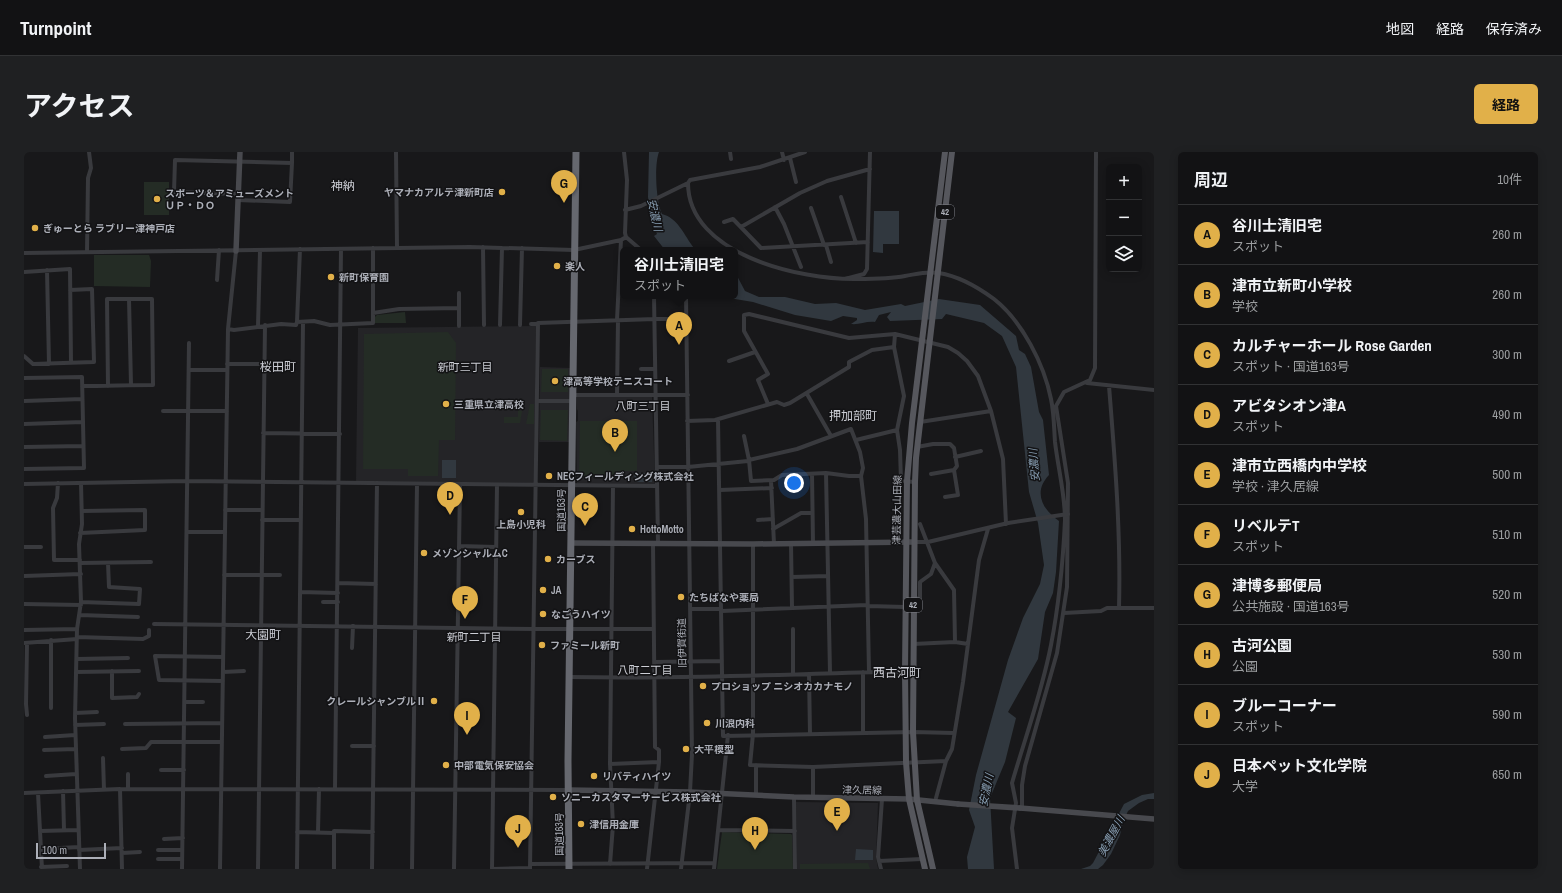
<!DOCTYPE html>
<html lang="ja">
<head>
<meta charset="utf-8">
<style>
  body { margin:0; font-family:"Archivo Narrow","Noto Sans JP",sans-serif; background:#1f2022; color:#f1f3f6 }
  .controls { position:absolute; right:12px; top:12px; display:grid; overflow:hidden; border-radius:6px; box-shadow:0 2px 10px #0003 }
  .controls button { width:36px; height:36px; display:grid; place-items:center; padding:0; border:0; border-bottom:1px solid #313234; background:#121214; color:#f1f3f6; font:20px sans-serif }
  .scale { position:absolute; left:12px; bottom:10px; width:70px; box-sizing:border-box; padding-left:4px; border:2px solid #acafb8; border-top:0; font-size:11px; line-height:14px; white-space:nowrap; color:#acafb8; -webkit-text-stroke:3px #131315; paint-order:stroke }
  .you { position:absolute; left:770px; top:331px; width:14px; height:14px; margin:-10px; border:3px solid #fff; border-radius:50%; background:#1a73e8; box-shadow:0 0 0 6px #1a73e833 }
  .badge { display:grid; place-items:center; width:26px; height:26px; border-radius:50%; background:#e1b049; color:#111; font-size:13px; font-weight:700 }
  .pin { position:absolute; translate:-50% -33px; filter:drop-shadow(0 1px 2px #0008) }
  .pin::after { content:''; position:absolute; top:21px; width:14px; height:12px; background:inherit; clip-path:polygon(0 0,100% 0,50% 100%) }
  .popup { position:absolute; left:596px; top:95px; width:118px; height:52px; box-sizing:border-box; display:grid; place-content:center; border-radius:6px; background:#121214; filter:drop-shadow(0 1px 3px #0005); font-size:13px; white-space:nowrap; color:#9c9ea0 }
  .popup b { font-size:15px; color:#f1f3f6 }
  .popup::after { content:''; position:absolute; left:50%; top:100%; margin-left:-8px; border:8px solid transparent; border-top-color:#121214 }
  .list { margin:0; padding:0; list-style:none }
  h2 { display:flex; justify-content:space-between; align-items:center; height:52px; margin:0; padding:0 16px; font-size:17px }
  h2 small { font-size:13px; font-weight:400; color:#9c9ea0 }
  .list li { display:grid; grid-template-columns:26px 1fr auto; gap:12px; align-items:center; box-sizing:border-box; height:60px; padding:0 16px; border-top:1px solid #313234 }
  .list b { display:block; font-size:15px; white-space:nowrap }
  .list p { margin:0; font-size:13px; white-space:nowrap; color:#9c9ea0 }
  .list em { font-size:13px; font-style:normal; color:#9c9ea0 }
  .icon { flex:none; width:22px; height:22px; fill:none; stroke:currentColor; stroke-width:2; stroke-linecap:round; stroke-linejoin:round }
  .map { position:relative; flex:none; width:1130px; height:717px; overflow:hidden; border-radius:6px }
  header { display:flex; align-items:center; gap:24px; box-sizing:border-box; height:56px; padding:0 20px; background:#121214; border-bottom:1px solid #313234 }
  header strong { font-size:19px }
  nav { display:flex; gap:22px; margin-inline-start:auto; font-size:14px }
  .intro { display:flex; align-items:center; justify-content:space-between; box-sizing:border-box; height:96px; padding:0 24px }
  h1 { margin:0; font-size:28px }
  .button { padding:10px 18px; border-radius:6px; background:#e1b049; color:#111; font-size:14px; font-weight:700 }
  main { display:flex; gap:24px; padding:0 24px }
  aside { flex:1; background:#121214; border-radius:6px; box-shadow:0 2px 10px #0003 }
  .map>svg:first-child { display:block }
</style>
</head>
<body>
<header>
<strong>Turnpoint</strong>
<nav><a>地図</a><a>経路</a><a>保存済み</a></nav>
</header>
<div class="intro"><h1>アクセス</h1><a class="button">経路</a></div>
<main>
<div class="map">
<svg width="1130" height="717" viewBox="0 0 1130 717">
  <rect width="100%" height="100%" fill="#18181a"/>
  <path fill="#242427" d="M512,174L510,331L332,329L334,176Z
    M516,215L547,216L546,290H515Z
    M553,245H628L631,332H553L552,270L554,269V259L553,257Z
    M772,650L854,651L852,705L854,717H773Z"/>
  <path fill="#242c25" d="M120,30H145V63H120Z
    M70,103H125L127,109L126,135L70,134Z
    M381,160L382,171H351V165L353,163Z
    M424,180L432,191L431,288H415L414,324H384V317H339L340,182Z
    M518,217H544V240H517Z
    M506,252H510V272H502Z
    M494,258L498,259L496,271H480V265H494Z
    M517,258H544L543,289L516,288Z
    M556,269H613V319H598V325H555Z
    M698,680L767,682L768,683L769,717H693Z
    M844,711L846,717H776V712Z"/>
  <path fill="#31383f" d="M625,0H635C630,13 632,50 638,62C654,66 660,83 670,96L684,98H641L630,84L633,82L627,67L624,45Z
    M850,59H875V92H859V101L849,100Z
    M711,120L721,139L735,145H761L791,152L812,151L841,158L877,152L881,154L915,147L956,153L992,184L995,198L1001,202L1007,215L1015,260L1019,268L1025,323C1009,340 1018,357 1035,369L1032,420L1029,441L1021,460L1014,507L984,560L992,566L981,610L966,646L970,717H944L943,705L951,675L945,658L952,623L984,508L999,466L1016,432L1020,413L1014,371L1005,340L992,215L978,184L960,171L922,162L918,167L866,169L863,165L867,160L855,163L851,170C842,169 835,173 827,172L833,168V166L819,164L807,169L771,163L729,150L711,147L705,144H711Z
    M418,308H432V326H418Z
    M610,321H628V330H611Z
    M1130,641V647H1124L1115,651L1104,659L1099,670L1096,683L1087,702L1079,713L1074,717H1057L1066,714L1069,711L1100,652L1118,643Z
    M832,697L849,698V708H831Z"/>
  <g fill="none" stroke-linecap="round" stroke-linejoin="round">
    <path stroke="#393a3e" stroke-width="4" d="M372,0L373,95
      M600,0L603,28L601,81L602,85L617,98
      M706,0L707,7
      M758,0L760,8
      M766,6L772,30
      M268,11V0
      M664,31C664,103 777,128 833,127C849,127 866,127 881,124C893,122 902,119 915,121C934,124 955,136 970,147C998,169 1020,212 1027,247C1030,261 1030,276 1031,290C1034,316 1041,342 1041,368C1039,410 1035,452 1027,493C1018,540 1001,586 988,631L992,651L988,676L993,717
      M214,42L150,40L151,8L268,11L266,50L214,48
      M817,45L832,91
      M751,55L760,72L777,115
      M787,56L800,93
      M601,58L617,54L664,31L666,28L736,15L781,0
      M700,70L709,67L737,96L844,90
      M717,75L776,41L803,29L846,17
      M802,93L807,110
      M459,95L460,173
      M276,97L273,170L290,169L306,173L349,171V96
      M63,100L64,26L67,16L65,0
      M0,101L446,95L550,98L597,88L602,85
      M23,118L25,212
      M0,120L46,117L47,211
      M821,127L840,122L843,117L846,0
      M193,128L195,98
      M435,141V174
      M630,144L634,391
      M105,147L107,233
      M349,161L375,157L435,156
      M593,168L597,88
      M507,172H514
      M476,173L478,96
      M496,173L498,96
      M234,174L236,99
      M204,177L210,178L257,172L272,173L273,170
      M871,182L870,195L880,244L873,278L876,298L877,329L891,330
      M0,204L9,212L70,210L68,137L46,138
      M705,209L731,200
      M203,212H240
      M617,217H631
      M165,218H203
      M0,226L58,225L60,316L0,317
      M1063,231L1130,238
      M58,234C82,234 105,233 129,233L128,147H83L84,234
      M1085,234C1091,308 1097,382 1095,456
      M783,242L807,284
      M549,243H664
      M593,243L594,168
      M0,249L58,247
      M514,249H549
      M744,252L734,228L744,222L720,179V163L725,162L825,186L871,182L924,195L934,201L943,209L954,224L967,259L979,307L982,372
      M139,259H203
      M694,267L699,584L889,580L930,581
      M663,269L691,268L753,250L760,253L766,251L825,215V210L848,198L870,195
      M896,270L967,259
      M0,272L59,270
      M239,281L316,282
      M720,284L725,308L727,329L750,328L758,323L802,321L825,324H837
      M832,288L873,278
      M0,295L59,294
      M893,295L909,292H926L930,296L933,314L930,318L907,322
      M931,305L957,299
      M725,308L773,297L827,277L836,300L839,316L837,324L842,367L845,520
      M633,315H664L724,309
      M802,321L806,521
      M788,322L789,391
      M747,329L750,392
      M34,331L33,346L29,356L30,408H56
      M0,332L163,329L633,334
      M696,338L748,336
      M921,345L934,343L930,318
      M201,358H238
      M238,368H277
      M734,368L749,367
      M896,372L911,411L930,438L931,490
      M749,377L777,361H788
      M163,380H201
      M56,381L121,378V358L58,359
      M890,390H904L984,371
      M767,391L768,456
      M729,392V582L726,613L789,615L922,609
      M435,394L472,395
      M0,395H17
      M56,411L127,410
      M200,423H256
      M0,424L57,422
      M768,425L804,424
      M314,431L352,432
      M276,440L314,441
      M57,450L115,452L116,437L85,435L84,411
      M299,450H314
      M0,452L57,453
      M844,454L881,455L890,447L896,446V430L907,422L911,411
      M666,457H697
      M698,459L843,453
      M1040,461L1077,459L1083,456H1130
      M56,463L114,465
      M130,472L511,477H629
      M769,477V522
      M0,478L53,477
      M53,485L119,487L125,484V478
      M0,491L53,487
      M889,492L931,490L944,492
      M328,496L329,474
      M53,507L104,506
      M630,510L698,509
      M88,519V546L113,545L115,542
      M52,520L115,519
      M199,520L220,519
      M839,520V581
      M785,522L786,582
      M545,525C660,527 774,522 889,519
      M199,529L135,528L131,504L199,505
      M161,550H179
      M27,556V488
      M51,561L73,560
      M3,563L2,552L3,491
      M101,572L198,571
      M51,573L80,572
      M21,585L51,583
      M328,594H350
      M98,597L122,596L127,590H198
      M20,598L52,597
      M79,606L80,638
      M586,612L635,610
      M732,613V643
      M789,615V646
      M137,618H160
      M104,622V637
      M22,624L52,622
      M96,637L98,717
      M311,637L317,97
      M39,639L40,678
      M0,641L96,637L545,638
      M14,641L18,717
      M770,645L771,717
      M912,646L922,609L928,597L939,530L955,408L964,377
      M998,656V633L1001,614L1033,501L1043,435L1044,331L1032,254L1040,240L1066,228L1071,216L1072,0
      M695,678L771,679
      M16,679L54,678
      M273,680L310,681
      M294,680L295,637
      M140,687L159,686
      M17,697L55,695
      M55,698L98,696
      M134,698H158
      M98,701L116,700
      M134,707H158
      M855,709L898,707
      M506,712L690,711
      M586,712L589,673L586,612L589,334
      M17,715L43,714
      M56,717L51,566L53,477L57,450L55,392L58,372L57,331
      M158,717L165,191
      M196,717L204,177L212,99
      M234,717L241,173
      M273,717L279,171
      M310,717V679L349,680
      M348,717L353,331
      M388,717L393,332
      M430,717L436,333
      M468,717L473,333
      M468,717L506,716
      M506,717L514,171L631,167H663
      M623,717L635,610V598L631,595L629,391
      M657,717L666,640L668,602L662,144
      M690,717L704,583
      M857,717L854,705L858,647"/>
    <path stroke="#48494e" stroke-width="5.5" d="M212,99L216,0
      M547,391L729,392L890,390
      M545,638L666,640L770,645L885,647L934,652
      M996,656L1130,667"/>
    <path stroke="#56575d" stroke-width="6" d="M901,717L885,647L882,610L881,519L883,329L888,271L921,0
      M909,717L893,648L889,580L891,330L892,306L928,0"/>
    <path stroke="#66686f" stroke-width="7" d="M545,717L544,609L552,0"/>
    <path stroke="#393a3e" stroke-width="4" d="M984,371L1044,362"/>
    <path stroke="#48494e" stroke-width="5.5" d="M934,652L996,656"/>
  </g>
  <g fill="#e1b049" stroke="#131315" stroke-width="1.5">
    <circle cx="478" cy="40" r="4"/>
    <circle cx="133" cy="47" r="4"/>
    <circle cx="11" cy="76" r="4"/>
    <circle cx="533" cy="114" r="4"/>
    <circle cx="307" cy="125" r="4"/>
    <circle cx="531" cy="229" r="4"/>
    <circle cx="422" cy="252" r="4"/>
    <circle cx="525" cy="324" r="4"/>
    <circle cx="497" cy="360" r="4"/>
    <circle cx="608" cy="377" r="4"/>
    <circle cx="400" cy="401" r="4"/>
    <circle cx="524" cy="407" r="4"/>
    <circle cx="519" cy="438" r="4"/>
    <circle cx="657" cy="445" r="4"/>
    <circle cx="519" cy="462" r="4"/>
    <circle cx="518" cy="493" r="4"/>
    <circle cx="679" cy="534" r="4"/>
    <circle cx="410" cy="549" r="4"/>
    <circle cx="683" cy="571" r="4"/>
    <circle cx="662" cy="597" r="4"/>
    <circle cx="422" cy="613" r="4"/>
    <circle cx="570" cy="624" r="4"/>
    <circle cx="529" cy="645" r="4"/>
    <circle cx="557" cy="672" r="4"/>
  </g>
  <g text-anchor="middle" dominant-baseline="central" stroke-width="3" stroke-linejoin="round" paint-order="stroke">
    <g fill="#131315" stroke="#7e8087" stroke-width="1">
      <rect x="912" y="53" width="18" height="14" rx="3"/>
      <rect x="880" y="446" width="18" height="14" rx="3"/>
    </g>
    <g font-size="9" font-weight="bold" fill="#acafb8">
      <text x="921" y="60">42</text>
      <text x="889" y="453">42</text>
    </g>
    <g font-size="10" font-weight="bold" fill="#acafb8" stroke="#131315" text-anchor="start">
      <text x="470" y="40" text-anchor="end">ヤマナカアルテ津新町店</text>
      <text x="141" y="41">スポーツ＆アミューズメント<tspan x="141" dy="12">ＵＰ・ＤＯ</tspan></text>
      <text x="19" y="76">ぎゅーとら ラブリー津神戸店</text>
      <text x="541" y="114">楽人</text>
      <text x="315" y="125">新町保育園</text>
      <text x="539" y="229">津高等学校テニスコート</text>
      <text x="430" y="252">三重県立津高校</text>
      <text x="533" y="324">NECフィールディング株式会社</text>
      <text x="497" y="372" text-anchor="middle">上島小児科</text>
      <text x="616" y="377">HottoMotto</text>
      <text x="408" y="401">メゾンシャルムC</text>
      <text x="532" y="407">カーブス</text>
      <text x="527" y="438">JA</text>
      <text x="665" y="445">たちばなや薬局</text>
      <text x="527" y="462">なごうハイツ</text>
      <text x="526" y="493">ファミール新町</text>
      <text x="687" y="534">プロショップ ニシオカカナモノ</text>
      <text x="402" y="549" text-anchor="end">クレールシャンブルⅡ</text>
      <text x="691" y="571">川浪内科</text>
      <text x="670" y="597">大平模型</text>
      <text x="430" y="613">中部電気保安協会</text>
      <text x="578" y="624">リバティハイツ</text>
      <text x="537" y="645">ソニーカスタマーサービス株式会社</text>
      <text x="565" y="672">津信用金庫</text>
    </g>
    <g font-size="10" fill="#acafb8" stroke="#131315">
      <text transform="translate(537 358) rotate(-90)">国道163号</text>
      <text transform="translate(873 358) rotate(-89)">津芸濃大山田線</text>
      <text transform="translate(658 491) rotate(-91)">旧伊賀街道</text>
      <text transform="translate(838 638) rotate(1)">津久居線</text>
      <text transform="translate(535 682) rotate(-90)">国道163号</text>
    </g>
    <g font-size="11" font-style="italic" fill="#869cb0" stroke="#131315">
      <text transform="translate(631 63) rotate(77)">安濃川</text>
      <text transform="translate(1010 313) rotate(-94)">安濃川</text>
      <text transform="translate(962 638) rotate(-78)">安濃川</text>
      <text transform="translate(1087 684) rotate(-62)">美濃屋川</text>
    </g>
    <g font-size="11" fill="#ccced5" stroke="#131315">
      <text x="441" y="215">新町三丁目</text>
      <text x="619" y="254">八町三丁目</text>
      <text x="450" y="485">新町二丁目</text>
      <text x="621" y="518">八町二丁目</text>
    </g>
    <g font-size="12" fill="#ccced5" stroke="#131315">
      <text x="319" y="34">神納</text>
      <text x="254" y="215">桜田町</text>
      <text x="829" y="264">押加部町</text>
      <text x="239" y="483">大園町</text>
      <text x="873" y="521">西古河町</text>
    </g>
  </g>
</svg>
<div class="controls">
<button>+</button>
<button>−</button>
<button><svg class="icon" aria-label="layers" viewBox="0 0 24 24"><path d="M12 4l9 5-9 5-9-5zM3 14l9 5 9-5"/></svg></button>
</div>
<div class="scale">100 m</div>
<div class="you"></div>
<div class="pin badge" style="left:655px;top:193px">A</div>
<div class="popup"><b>谷川士清旧宅</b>スポット</div>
<div class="pin badge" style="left:591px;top:300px">B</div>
<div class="pin badge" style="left:561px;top:374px">C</div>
<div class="pin badge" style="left:426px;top:363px">D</div>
<div class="pin badge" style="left:813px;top:679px">E</div>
<div class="pin badge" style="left:441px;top:467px">F</div>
<div class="pin badge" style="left:540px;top:51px">G</div>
<div class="pin badge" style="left:731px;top:698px">H</div>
<div class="pin badge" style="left:443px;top:583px">I</div>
<div class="pin badge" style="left:494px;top:696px">J</div>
</div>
<aside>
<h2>周辺<small>10件</small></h2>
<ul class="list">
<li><span class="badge">A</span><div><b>谷川士清旧宅</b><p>スポット</p></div><em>260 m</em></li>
<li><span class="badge">B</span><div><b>津市立新町小学校</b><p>学校</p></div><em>260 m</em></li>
<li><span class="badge">C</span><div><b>カルチャーホール Rose Garden</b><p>スポット · 国道163号</p></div><em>300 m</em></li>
<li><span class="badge">D</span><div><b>アビタシオン津A</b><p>スポット</p></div><em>490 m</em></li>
<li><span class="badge">E</span><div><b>津市立西橋内中学校</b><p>学校 · 津久居線</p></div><em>500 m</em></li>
<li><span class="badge">F</span><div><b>リベルテT</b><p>スポット</p></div><em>510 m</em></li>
<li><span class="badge">G</span><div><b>津博多郵便局</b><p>公共施設 · 国道163号</p></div><em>520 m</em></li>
<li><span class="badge">H</span><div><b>古河公園</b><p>公園</p></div><em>530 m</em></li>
<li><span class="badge">I</span><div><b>ブルーコーナー</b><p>スポット</p></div><em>590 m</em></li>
<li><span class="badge">J</span><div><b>日本ペット文化学院</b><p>大学</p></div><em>650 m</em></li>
</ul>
</aside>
</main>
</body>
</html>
